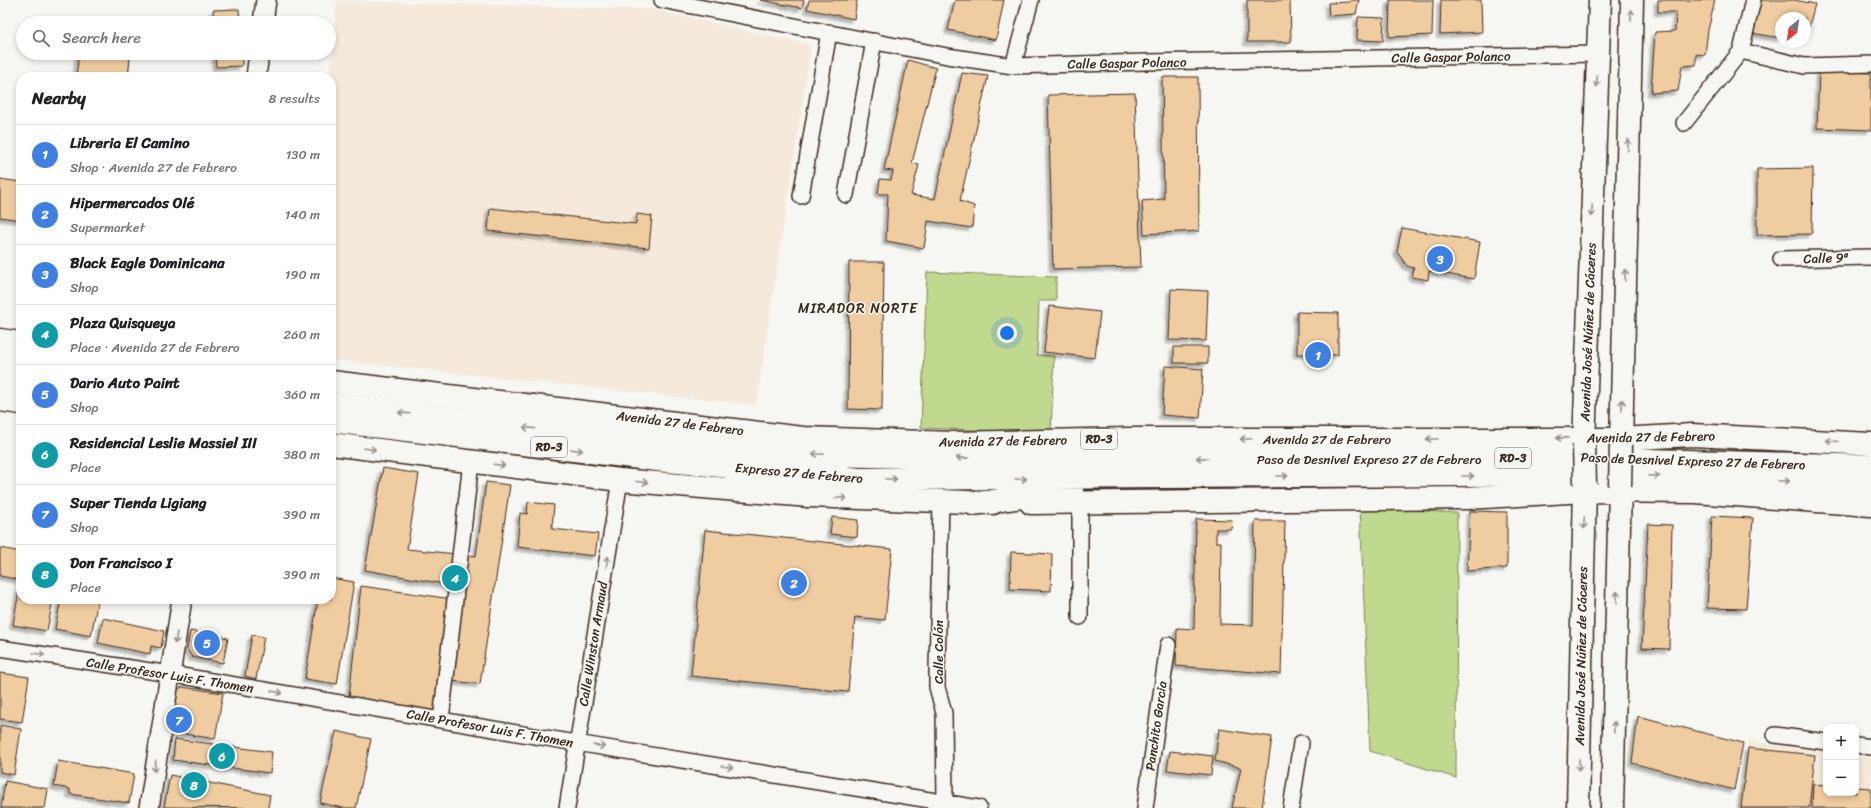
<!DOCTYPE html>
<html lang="en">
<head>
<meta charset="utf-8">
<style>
  body { margin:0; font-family:Sriracha,sans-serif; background:#f6f6f6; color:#202124 }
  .controls { position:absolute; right:12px; bottom:12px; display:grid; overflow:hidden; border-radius:8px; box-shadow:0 2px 6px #0003 }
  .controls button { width:36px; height:36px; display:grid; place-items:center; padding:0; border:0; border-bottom:1px solid #e0e0e0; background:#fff; color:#202124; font:20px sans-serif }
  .compass { position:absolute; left:1775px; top:12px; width:36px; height:36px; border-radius:50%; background:#fff; box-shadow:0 2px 6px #0003; rotate:209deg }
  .you { position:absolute; left:1007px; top:333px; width:14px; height:14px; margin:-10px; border:3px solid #fff; border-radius:50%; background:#1a73e8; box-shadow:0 0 0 6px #1a73e833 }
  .badge { display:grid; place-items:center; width:26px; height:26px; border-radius:50%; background:#d1495b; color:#fff; font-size:13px; font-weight:700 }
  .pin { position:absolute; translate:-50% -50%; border:2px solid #fff; box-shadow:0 1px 4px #0006 }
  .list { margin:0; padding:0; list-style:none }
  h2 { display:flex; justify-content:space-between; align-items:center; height:52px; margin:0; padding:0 16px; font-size:17px }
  h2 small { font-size:13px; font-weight:400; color:#757577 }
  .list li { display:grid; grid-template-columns:26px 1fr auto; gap:12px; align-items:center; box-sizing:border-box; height:60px; padding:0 16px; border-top:1px solid #e0e0e0 }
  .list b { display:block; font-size:15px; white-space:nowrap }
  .list p { margin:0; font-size:13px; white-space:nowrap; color:#757577 }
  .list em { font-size:13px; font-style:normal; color:#757577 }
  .icon { flex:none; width:22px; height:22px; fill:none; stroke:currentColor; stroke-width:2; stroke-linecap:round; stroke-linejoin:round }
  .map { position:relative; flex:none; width:1871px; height:808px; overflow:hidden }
  .search { position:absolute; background:#fff; box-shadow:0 2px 6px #0003; left:16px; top:16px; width:320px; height:44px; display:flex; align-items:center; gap:10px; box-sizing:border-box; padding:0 14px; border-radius:22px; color:#757577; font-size:15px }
  .panel { position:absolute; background:#fff; box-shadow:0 2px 6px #0003; left:16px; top:72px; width:320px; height:532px; border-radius:16px }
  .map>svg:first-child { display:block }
</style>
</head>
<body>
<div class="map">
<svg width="1871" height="808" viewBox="0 0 1871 808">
  <defs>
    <filter id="shadow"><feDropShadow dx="-3.5" dy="3.5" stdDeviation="1" flood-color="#0004"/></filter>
  </defs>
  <rect width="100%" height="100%" fill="#f6f6f2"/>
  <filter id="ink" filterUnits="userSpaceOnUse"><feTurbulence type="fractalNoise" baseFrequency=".025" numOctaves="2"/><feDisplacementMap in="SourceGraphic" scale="8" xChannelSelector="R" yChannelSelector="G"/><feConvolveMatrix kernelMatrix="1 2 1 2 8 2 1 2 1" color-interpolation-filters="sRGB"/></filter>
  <g filter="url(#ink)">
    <path fill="#f4e9da" d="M337,1L649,9L811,45L756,405L331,360L330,77Z
      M1749,741L1826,752V793H1856V756L1871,758V808H1736Z"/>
    <path fill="#c1d98f" stroke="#7e8256" d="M927,272L1056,277V301H1039L1037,355L1054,356L1051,433L921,428Z
      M1360,507L1457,513L1456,778L1370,751Z"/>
    <path fill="#f0cca1" stroke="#3b2a1e" filter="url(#shadow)" d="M760,0H804L802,8Z
      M809,0H857L854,19L807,9Z
      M955,0H1004L996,40L948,30Z
      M1247,0H1290L1291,42H1247Z
      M1351,0H1359L1356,14L1329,16L1328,3L1350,2Z
      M1390,0H1433L1432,35L1389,37Z
      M1441,0H1481L1482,32L1440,34Z
      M1658,0H1715L1708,30L1705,55L1696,54V65L1682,66L1678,91L1651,93L1655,32L1675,31L1676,12H1658Z
      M1759,0H1794L1815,4L1805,41V18H1781V38L1751,33Z
      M239,9L240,23H214L213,10Z
      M1358,17L1384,18L1383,41L1357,40Z
      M79,53H107V55L130,58L128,77H76Z
      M215,53H242V66L216,67Z
      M908,60L936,68L912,163L919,165L911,195L935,199L962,73L988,76L960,201L974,206L972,228L928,221L924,248L886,241L888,194H878L880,179L891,180L893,171L884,170Z
      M1819,71L1871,73V130L1817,128Z
      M1162,77H1198L1199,231L1144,234L1142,201L1164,199Z
      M1135,93L1141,267L1053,269L1048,95Z
      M1813,168L1812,234L1757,235V169Z
      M0,179L21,182V220L0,217Z
      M490,208L636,224L637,214L652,216L649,248L488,231Z
      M1402,228L1480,242L1474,279L1429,271L1428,280L1412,277L1414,268L1407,266L1397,252Z
      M849,262H884L882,410L848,409Z
      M1171,289L1208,291L1206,341L1169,340Z
      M1049,306L1100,312L1095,358L1044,352Z
      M1297,312L1338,313V355L1297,354Z
      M1174,347H1208V363H1174Z
      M1165,366L1203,369L1200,418L1162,415Z
      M383,468L419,474L407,549L476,556L486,482L510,485L480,684L451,681L461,587L365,570Z
      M528,502L554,505L552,529L598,534L595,556L517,547L520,513L527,514Z
      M1470,511L1507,512V568L1467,571Z
      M1712,516L1753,518L1746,609L1707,608Z
      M832,517L858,520L857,537L830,534Z
      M1196,519L1232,520L1231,529H1216V542H1221L1220,624L1253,625L1255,521H1285L1281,674L1176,666L1177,628L1194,629Z
      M1648,524L1672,525L1669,649L1642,648Z
      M705,530L892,549L885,620L855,617L848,692L691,676Z
      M0,548L21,552V599H53L47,631L13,625L21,580L0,576Z
      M1011,552L1052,554L1051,591L1010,589Z
      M331,578L354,582L337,684L305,679L318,599H331Z
      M361,586L452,599L437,714L349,697Z
      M61,599H98L91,636L55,629Z
      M103,618L164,631L161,648L151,646L150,654L98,643Z
      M190,631L228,638L223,663L192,657L187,649Z
      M252,635L264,637L256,679L245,676Z
      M0,673L29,677L22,722L0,719Z
      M182,687L223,693L215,739L168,731L175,691Z
      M1638,716L1743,743L1734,790L1632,763Z
      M0,725L21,729L14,775L0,772Z
      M1219,729L1272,737L1262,808H1232L1241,768L1215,761Z
      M336,731L371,739L356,808H343L320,803Z
      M175,739L272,752L270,773L173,760Z
      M1748,748L1815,755L1809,808H1741Z
      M1170,751L1213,756L1211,775L1167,770Z
      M58,761L134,774L129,803L70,794V789L54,786Z
      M170,775L270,795L268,808L164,807Z
      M5,781L48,789L45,808H1Z
      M1813,784L1826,785V793H1856V787L1871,788V808H1812Z"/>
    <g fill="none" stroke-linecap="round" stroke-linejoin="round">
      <defs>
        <path id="minor" d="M662,0L947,56L1013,66L1146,62L1598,54
          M1741,51L1804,66L1871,64
          M1013,66L1031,0
          M1684,123L1741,51L1753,0
          M846,195L874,41
          M801,196L829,32
          M1781,259L1871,257
          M941,502L937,669V687L944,713L945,802
          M1080,502V617
          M0,648L170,674L576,743L979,808
          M441,720L471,462
          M1775,735L1826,742
          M1856,745L1871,747
          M567,808L620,480
          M1145,808L1168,645
          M1291,808L1301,743"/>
        <path id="tertiary" d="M263,23L266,0
          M256,77L259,53
          M149,808L182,599"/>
        <path id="primary" d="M0,340L21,343
          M331,382L803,438L954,443L1128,439H1621L1692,435L1871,444
          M0,400L21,403
          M331,444L620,480L809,496L993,503
          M1621,444L1632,0
          M1584,445L1600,0
          M1031,503L1468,498L1585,491L1695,492L1871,505
          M1578,808L1585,484
          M1612,808L1620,486"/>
        <path id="motorway" d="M0,360L21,363
          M0,381L21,384
          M331,404L652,441L820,455L972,458L1303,460L1577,458L1871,466
          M331,421L657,460L859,479L1610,474L1871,485
          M736,479L809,496
          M973,504L1072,490"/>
      </defs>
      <use href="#minor" stroke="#3b2a1e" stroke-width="18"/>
      <use href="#tertiary" stroke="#3b2a1e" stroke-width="22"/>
      <use href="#primary" stroke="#3b2a1e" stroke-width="25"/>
      <use href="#motorway" stroke="#3b2a1e" stroke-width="25"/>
      <use href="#minor" stroke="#f6f6f2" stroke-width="15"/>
      <use href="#tertiary" stroke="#f6f6f2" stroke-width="19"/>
      <use href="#primary" stroke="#f6f6f2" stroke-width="22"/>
      <use href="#motorway" stroke="#f6f6f2" stroke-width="22"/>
      <defs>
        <path id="primary-bridge" d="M1584,445L1585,484
          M1620,486L1621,444"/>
      </defs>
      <use href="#primary-bridge" stroke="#3b2a1e" stroke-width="25" stroke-linecap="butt"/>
      <use href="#primary-bridge" stroke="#f6f6f2" stroke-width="22"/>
    </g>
    <defs><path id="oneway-shaft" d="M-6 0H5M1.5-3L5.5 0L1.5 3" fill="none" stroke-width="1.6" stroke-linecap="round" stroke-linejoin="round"/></defs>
    <g stroke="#989088">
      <use href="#oneway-shaft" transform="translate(1631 15) rotate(-89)"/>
      <use href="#oneway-shaft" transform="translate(1597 81) rotate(92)"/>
      <use href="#oneway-shaft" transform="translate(1628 145) rotate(-89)"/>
      <use href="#oneway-shaft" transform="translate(1592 211) rotate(92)"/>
      <use href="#oneway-shaft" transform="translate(1625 275) rotate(-89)"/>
      <use href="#oneway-shaft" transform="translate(1622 405) rotate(-89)"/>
      <use href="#oneway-shaft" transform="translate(404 413) rotate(-173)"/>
      <use href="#oneway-shaft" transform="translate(529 428) rotate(-174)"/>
      <use href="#oneway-shaft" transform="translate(1562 438) rotate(179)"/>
      <use href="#oneway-shaft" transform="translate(1246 439) rotate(-180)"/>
      <use href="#oneway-shaft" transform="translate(1432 439) rotate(-180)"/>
      <use href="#oneway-shaft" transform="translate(1832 441) rotate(-175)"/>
      <use href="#oneway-shaft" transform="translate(370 449) rotate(7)"/>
      <use href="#oneway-shaft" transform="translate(577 450) rotate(7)"/>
      <use href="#oneway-shaft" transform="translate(818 454) rotate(-177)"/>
      <use href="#oneway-shaft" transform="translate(962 458) rotate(-179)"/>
      <use href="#oneway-shaft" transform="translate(1202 458) rotate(-179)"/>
      <use href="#oneway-shaft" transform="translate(499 465) rotate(7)"/>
      <use href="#oneway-shaft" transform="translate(1282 476)"/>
      <use href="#oneway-shaft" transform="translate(1468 476)"/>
      <use href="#oneway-shaft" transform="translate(1654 476) rotate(2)"/>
      <use href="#oneway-shaft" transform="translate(891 479)"/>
      <use href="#oneway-shaft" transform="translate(1021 479)"/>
      <use href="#oneway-shaft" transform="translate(1784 481) rotate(2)"/>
      <use href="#oneway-shaft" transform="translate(642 482) rotate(5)"/>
      <use href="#oneway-shaft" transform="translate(841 498) rotate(2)"/>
      <use href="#oneway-shaft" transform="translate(1584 523) rotate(92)"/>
      <use href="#oneway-shaft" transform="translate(607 562) rotate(-81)"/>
      <use href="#oneway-shaft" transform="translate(1617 597) rotate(-89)"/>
      <use href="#oneway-shaft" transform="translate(176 638) rotate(99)"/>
      <use href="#oneway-shaft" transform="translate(39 654) rotate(9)"/>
      <use href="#oneway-shaft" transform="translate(277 692) rotate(10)"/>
      <use href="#oneway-shaft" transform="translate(1614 727) rotate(-89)"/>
      <use href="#oneway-shaft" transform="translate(599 746) rotate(9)"/>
      <use href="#oneway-shaft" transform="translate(1579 765) rotate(91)"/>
      <use href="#oneway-shaft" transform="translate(155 766) rotate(99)"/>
      <use href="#oneway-shaft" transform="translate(727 767) rotate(9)"/>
    </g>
  </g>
  <g text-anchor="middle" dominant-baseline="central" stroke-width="3" stroke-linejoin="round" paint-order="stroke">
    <g fill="#f6f6f2" stroke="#73675e" stroke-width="1">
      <rect x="1081" y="429" width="36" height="20" rx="3"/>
      <rect x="531" y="437" width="36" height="20" rx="3"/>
      <rect x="1495" y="448" width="36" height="20" rx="3"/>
    </g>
    <g font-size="12" font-weight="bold" fill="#3b2a1e">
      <text x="1099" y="439">RD-3</text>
      <text x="549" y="447">RD-3</text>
      <text x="1513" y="458">RD-3</text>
    </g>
    <g font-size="13" fill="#3b2a1e" stroke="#f6f6f2">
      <text transform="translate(1451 57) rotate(-1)">Calle Gaspar Polanco</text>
      <text transform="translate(1127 63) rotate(-1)">Calle Gaspar Polanco</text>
      <text transform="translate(1826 258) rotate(-2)">Calle 9ª</text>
      <text transform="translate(1588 332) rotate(-88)">Avenida José Núñez de Cáceres</text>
      <text transform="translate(680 423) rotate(7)">Avenida 27 de Febrero</text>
      <text transform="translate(1651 437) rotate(-1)">Avenida 27 de Febrero</text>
      <text x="1327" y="439">Avenida 27 de Febrero</text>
      <text transform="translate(1003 441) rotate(-1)">Avenida 27 de Febrero</text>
      <text x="1369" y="459">Paso de Desnivel Expreso 27 de Febrero</text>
      <text transform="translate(1693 461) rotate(2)">Paso de Desnivel Expreso 27 de Febrero</text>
      <text transform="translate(799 473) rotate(5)">Expreso 27 de Febrero</text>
      <text transform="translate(593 644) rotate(-81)">Calle Winston Armaud</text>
      <text transform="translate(938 652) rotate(-90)">Calle Colón</text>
      <text transform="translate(1581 656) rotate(-89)">Avenida José Núñez de Cáceres</text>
      <text transform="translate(170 675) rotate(9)">Calle Profesor Luis F. Thomen</text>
      <text transform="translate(1156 726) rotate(-82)">Panchito Garcia</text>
      <text transform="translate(490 728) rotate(10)">Calle Profesor Luis F. Thomen</text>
    </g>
    <g font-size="14" letter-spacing="1" fill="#3b2a1e" stroke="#f6f6f2">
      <text x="858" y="308">MIRADOR NORTE</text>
    </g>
  </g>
</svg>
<div class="controls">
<button>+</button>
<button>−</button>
</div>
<svg class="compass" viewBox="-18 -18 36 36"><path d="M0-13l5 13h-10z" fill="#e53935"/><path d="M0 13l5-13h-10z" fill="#757577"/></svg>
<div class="you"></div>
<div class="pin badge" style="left:1318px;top:355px;background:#3f7fe0">1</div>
<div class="pin badge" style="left:794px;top:583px;background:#3f7fe0">2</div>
<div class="pin badge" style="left:1440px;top:259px;background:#3f7fe0">3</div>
<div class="pin badge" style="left:455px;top:578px;background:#0f9aa8">4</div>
<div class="pin badge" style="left:207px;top:643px;background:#3f7fe0">5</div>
<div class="pin badge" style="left:222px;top:756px;background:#0f9aa8">6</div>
<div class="pin badge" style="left:179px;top:720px;background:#3f7fe0">7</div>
<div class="pin badge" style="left:194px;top:785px;background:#0f9aa8">8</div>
<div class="search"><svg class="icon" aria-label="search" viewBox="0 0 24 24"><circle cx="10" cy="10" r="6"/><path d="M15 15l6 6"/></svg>Search here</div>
<section class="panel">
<h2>Nearby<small>8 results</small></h2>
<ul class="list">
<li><span class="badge" style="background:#3f7fe0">1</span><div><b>Libreria El Camino</b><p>Shop · Avenida 27 de Febrero</p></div><em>130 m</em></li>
<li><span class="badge" style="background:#3f7fe0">2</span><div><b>Hipermercados Olé</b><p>Supermarket</p></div><em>140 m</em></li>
<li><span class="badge" style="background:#3f7fe0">3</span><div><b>Black Eagle Dominicana</b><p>Shop</p></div><em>190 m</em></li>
<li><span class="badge" style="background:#0f9aa8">4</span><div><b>Plaza Quisqueya</b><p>Place · Avenida 27 de Febrero</p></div><em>260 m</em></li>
<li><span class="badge" style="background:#3f7fe0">5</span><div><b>Dario Auto Paint</b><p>Shop</p></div><em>360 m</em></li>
<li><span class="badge" style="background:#0f9aa8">6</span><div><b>Residencial Leslie Massiel III</b><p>Place</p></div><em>380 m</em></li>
<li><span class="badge" style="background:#3f7fe0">7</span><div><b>Super Tienda Ligiang</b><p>Shop</p></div><em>390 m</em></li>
<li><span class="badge" style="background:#0f9aa8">8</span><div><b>Don Francisco I</b><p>Place</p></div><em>390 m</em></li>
</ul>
</section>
</div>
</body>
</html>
